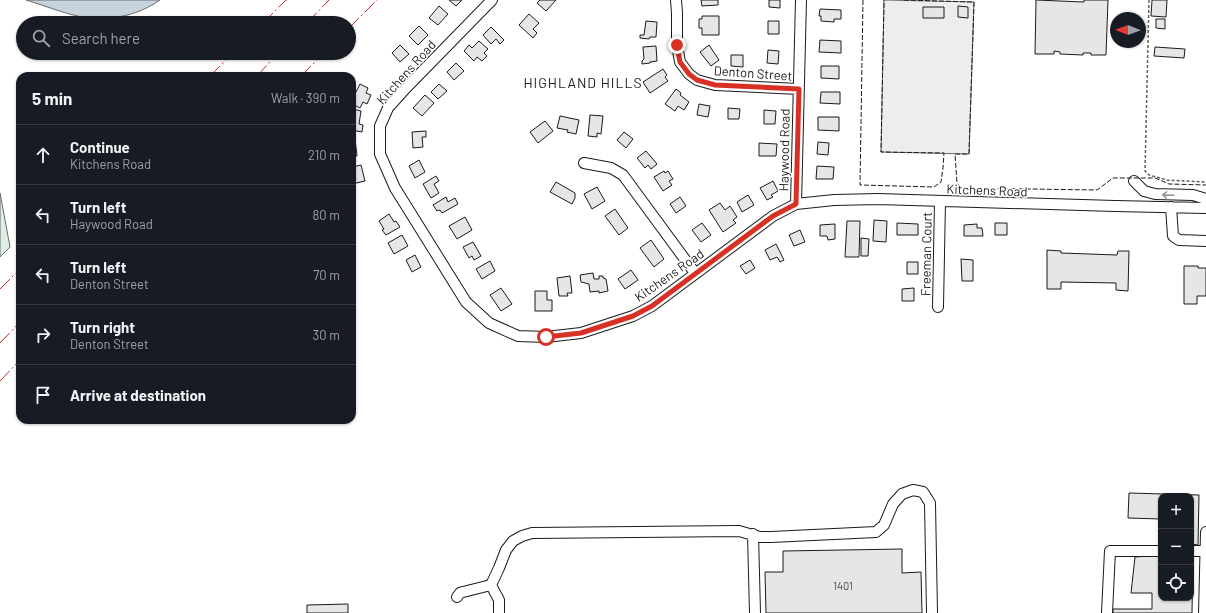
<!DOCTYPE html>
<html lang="en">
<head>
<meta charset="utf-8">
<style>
  body { margin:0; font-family:Barlow,sans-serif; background:#242831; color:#f1f3f6 }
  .controls { position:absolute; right:12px; bottom:12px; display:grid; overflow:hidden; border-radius:8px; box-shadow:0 1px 3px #0004 }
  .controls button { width:36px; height:36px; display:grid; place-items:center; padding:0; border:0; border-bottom:1px solid #363941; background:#171b24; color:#f1f3f6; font:20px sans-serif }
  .compass { position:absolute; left:1110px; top:12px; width:36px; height:36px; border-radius:50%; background:#171b24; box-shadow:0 1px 3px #0004; rotate:271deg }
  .stop { position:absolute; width:12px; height:12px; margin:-9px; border:3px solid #d93025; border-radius:50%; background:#fff }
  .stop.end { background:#d93025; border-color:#fff; box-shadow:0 1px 4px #0008 }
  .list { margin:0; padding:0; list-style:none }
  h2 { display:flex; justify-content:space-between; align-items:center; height:52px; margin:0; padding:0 16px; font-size:17px }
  h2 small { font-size:13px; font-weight:400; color:#9ea1a6 }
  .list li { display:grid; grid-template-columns:26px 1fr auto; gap:12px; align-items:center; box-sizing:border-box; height:60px; padding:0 16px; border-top:1px solid #363941 }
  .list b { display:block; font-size:15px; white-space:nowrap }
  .list p { margin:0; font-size:13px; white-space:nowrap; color:#9ea1a6 }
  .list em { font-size:13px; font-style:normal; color:#9ea1a6 }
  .icon { flex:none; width:22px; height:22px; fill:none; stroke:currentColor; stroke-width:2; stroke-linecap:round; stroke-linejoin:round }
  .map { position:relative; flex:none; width:1206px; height:613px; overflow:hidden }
  .search { position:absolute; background:#171b24; box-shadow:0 1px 3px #0004; left:16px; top:16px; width:340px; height:44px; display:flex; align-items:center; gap:10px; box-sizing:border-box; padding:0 14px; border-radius:22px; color:#9ea1a6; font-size:15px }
  .panel { position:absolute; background:#171b24; box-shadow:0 1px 3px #0004; left:16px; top:72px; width:340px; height:352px; border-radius:12px }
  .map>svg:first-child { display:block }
</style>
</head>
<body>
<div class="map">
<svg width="1206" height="613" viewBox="0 0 1206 613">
  <rect width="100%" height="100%" fill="#fff"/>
  <path fill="#e0efe3" stroke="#6a6a6a" d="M0,193L10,247L0,257Z"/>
  <path fill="#ededed" stroke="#6a6a6a" d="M884,0L974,2L969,154L881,152Z"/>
  <path fill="#c6d2dc" stroke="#6a6a6a" d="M26,0H160C136,17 105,22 77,16C60,12 43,5 26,0Z"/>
  <path fill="#e6e6e6" stroke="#1a1a1a" d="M449,0H462L456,6Z
    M540,0H556L546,11L537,3Z
    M701,0H718V5L702,6Z
    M769,0H780V8L769,7Z
    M1036,0L1084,2V0H1108L1106,55H1091V53H1083V55L1060,54V52L1054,51V54H1035Z
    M1152,0H1167L1166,17L1151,16Z
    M439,6L448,14L438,25L429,18Z
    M958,6L968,7V18L958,17Z
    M923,7H944V18H923Z
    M820,9L841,10V19H834V22L821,21V16H819Z
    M529,14L539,23L533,29L537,33L533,38L519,25Z
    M702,16H719V35H702V28H699V19H702Z
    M1156,19H1165V29L1156,28Z
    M646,21L657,22L656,37H650L649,39L640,38V35H644Z
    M768,21H779V34H768Z
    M419,26L428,35L418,45L409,36Z
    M491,27L504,40L500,44L496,39L491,44L483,35Z
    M820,40L841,41V53L819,52Z
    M479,41L488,49L484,53L487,56L482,61L477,57L474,61L464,51L469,45L472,48Z
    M400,45L409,54L400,62L392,53Z
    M709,45L719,60L711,66L700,52Z
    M656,46L657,61L650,62V63L642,64V61L644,59L643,47Z
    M1155,47L1185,49L1184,58L1154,56Z
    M768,50L779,51L778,64L767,63Z
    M731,55H743V67L731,66Z
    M456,63L464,71L454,80L447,72Z
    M821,66H839V79L821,78Z
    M663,69L667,75L665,77L668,81L650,93L643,82Z
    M360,84L368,88L366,93L371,95L367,104L363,102L360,108L352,104V90L356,92Z
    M439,84L447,91L438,99L431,92Z
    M676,89L681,93L680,95L689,102L684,110L678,106L675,111L665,104Z
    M821,92H840V104L820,103Z
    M425,95L434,103L422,116L413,108Z
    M699,104L710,106L708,117L697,115Z
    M728,108L740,109L739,119H728Z
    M353,109L361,111L359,124L363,125L362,132L352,130Z
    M764,110L776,111L775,124H764Z
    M590,115L603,116L601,134L597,133V137L588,136Z
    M560,116L579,120L576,134L567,132L568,130L557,128Z
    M818,117H839V131L818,130Z
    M545,121L553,131L538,143L530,132Z
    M426,131V137H422L423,147L413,148L412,132Z
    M624,132L633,139L626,148L617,140Z
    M352,139H355L357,156H352Z
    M818,142L829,143L828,155L817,154Z
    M759,143L777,144L776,156H759Z
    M646,151L657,164L651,169L648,165L645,168L637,158Z
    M419,160L425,172L415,178L409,166Z
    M361,165L365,181L352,184V167Z
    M817,166L834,167L833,179H816Z
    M664,171L665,173L668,171L673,179L669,181L672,185L663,191L654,177Z
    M436,176L439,181L434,184L439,193L431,198L423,184Z
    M773,181L778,191L771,195L773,197L767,200L760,188Z
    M556,182L575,193V198L572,204L550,192Z
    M597,187L605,201L592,209L584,194Z
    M748,195L754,205L742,212L737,202Z
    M446,197L448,202L455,198L458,204L442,213L440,210L437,211L433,205Z
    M680,197L686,206L676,213L670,204Z
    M720,203L725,210L730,206L737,217L733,220L736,223L723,232L709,210Z
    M615,209L628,228L619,235L605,216Z
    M389,214L394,222L396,221L400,227L386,235L382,230L384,229L379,221Z
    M465,217L472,230L457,239L449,226Z
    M874,220L887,221L886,242L873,241Z
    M847,221H860L859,257H845Z
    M702,223L711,235L701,242L692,230Z
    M897,223L918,224V235H897Z
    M995,223H1007V235H995Z
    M835,224V239L828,240L827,236H820V225Z
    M977,224V228H982L983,236H964V225Z
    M800,230L805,242L794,246L789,235Z
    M402,235L408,246L394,254L388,243Z
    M861,238L869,239L868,256H861Z
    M651,240L664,259L654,267L640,248Z
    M473,242L481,256L474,260L472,256L469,258L463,247Z
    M776,244L784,260L780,262L777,257L770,260L765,250Z
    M1047,250L1061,251V253L1117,255L1118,251H1129L1128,291L1116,290V283L1061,282V289H1047Z
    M415,255L421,267L412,272L406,260Z
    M961,259L973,260V281H962Z
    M750,260L755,268L746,274L740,266Z
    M490,261L495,271L482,279L476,269Z
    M907,262H918V274H907Z
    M1184,266H1198V268H1206V296H1197V304H1184Z
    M631,270L638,280L625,289L618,279Z
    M593,273L594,279H599V276H603V278L606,279L608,291L599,293V291L590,292L589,284L581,282L580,275Z
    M570,276L572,293H567L568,296H559L557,278Z
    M501,288L512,304L501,311L490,295Z
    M914,288V301H902V289Z
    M535,291H547V300H552V311H535Z
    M1129,493L1199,495L1198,545L1191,544V496H1161V519L1128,518Z
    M902,549V573L921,572L922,613H766L765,572H783V551Z
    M1193,553L1192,613H1113V609H1152V593H1131L1135,557L1161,555V598H1191V554Z
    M348,604V613H307V605Z"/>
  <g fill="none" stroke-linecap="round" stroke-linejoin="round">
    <defs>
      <path id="minor" d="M492,0L406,88L388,108L380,126V154L395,188L466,302L489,323L518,336L546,337L581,333L633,316L652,306L773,216L796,204L834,200L878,199L1115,206L1206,208
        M676,0L677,13V45L680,62L689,74L697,80L715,85L799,89
        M584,163L611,168L623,175L695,273
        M1134,181L1144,191L1155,194L1193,195L1206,199
        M796,204L801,0
        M1171,207L1173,236L1179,240L1206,241
        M938,307L940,201
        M753,534L755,613
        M1191,551H1206
        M491,585L499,600V613
        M457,597L460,593L463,592L491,585L499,568L506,550L513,541L522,536L532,533L739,531L760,537H771L876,532L884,525L893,504L902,494L913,490L923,492L930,503L932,613
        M1107,613L1110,551H1161
        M1204,613L1206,532"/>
    </defs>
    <use href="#minor" stroke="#1a1a1a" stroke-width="12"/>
    <path stroke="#5f5f5f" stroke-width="1.5" stroke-dasharray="3 2" stroke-linecap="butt" d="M1149,0L1145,171L1149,175L1167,180L1206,182"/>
    <use href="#minor" stroke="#fff" stroke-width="10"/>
    <path stroke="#1a1a1a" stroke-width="1" stroke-dasharray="5 2" stroke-linecap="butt" d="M863,0L860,185L934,187L941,182L943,168L944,153L881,152L884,0
      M904,0L974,2L969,154H955L957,183L962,188L1097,190L1113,178H1155L1169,184L1206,185"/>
    <path stroke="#c62828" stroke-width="1" stroke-dasharray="14 3 2 3" stroke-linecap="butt" d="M263,23L286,0
      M307,23L329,0
      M349,28L377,0
      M210,76L233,53
      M257,76L278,53
      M301,76L324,53
      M0,289L20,269
      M0,343L20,322
      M0,381L20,360"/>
  </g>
  <defs><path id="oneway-shaft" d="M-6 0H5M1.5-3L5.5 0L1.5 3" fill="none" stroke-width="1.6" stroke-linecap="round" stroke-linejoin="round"/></defs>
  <use stroke="#989898" href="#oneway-shaft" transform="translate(1168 195) rotate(-178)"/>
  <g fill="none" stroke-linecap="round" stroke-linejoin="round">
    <path stroke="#d93025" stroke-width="5" d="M546,337L581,333L633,316L652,306L773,216L796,204L799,89L715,85L697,80L689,74L680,62L677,45"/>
  </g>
  <g text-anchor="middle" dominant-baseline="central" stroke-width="3" stroke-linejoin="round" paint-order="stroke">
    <g font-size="11" fill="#4d4d4d">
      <text x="843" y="585">1401</text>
    </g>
    <g font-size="13" fill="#1a1a1a" stroke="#fff">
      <text transform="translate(406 72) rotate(-48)">Kitchens Road</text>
      <text transform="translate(753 73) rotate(4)">Denton Street</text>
      <text transform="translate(784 150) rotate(-89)">Haywood Road</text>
      <text transform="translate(987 190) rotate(2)">Kitchens Road</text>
      <text transform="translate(926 254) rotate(-89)">Freeman Court</text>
      <text transform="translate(669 275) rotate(-35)">Kitchens Road</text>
    </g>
    <g font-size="14" letter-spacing="1" fill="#1a1a1a" stroke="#fff">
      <text x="583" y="82">HIGHLAND HILLS</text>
    </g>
  </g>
</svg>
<div class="controls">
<button>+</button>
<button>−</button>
<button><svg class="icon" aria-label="locate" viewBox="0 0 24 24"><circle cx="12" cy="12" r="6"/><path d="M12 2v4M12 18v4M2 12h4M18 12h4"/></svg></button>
</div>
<svg class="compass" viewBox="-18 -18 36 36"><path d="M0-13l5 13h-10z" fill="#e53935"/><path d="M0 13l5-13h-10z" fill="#9ea1a6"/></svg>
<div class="stop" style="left:546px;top:337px"></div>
<div class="stop end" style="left:677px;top:45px"></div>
<div class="search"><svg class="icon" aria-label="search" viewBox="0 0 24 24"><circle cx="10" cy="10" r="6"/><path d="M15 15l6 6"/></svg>Search here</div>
<section class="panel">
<h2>5 min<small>Walk · 390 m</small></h2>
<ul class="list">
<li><svg class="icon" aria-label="ahead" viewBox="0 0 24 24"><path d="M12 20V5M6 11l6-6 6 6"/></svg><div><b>Continue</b><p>Kitchens Road</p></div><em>210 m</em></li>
<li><svg class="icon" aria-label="left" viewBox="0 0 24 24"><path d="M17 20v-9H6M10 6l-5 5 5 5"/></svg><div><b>Turn left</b><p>Haywood Road</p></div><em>80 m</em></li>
<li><svg class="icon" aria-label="left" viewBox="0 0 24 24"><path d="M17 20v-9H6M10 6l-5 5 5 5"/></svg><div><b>Turn left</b><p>Denton Street</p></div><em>70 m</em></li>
<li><svg class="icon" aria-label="right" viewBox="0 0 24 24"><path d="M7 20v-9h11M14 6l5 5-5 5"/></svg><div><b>Turn right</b><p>Denton Street</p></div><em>30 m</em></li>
<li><svg class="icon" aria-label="arrive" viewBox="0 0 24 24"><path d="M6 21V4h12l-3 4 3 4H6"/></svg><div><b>Arrive at destination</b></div></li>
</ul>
</section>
</div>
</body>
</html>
